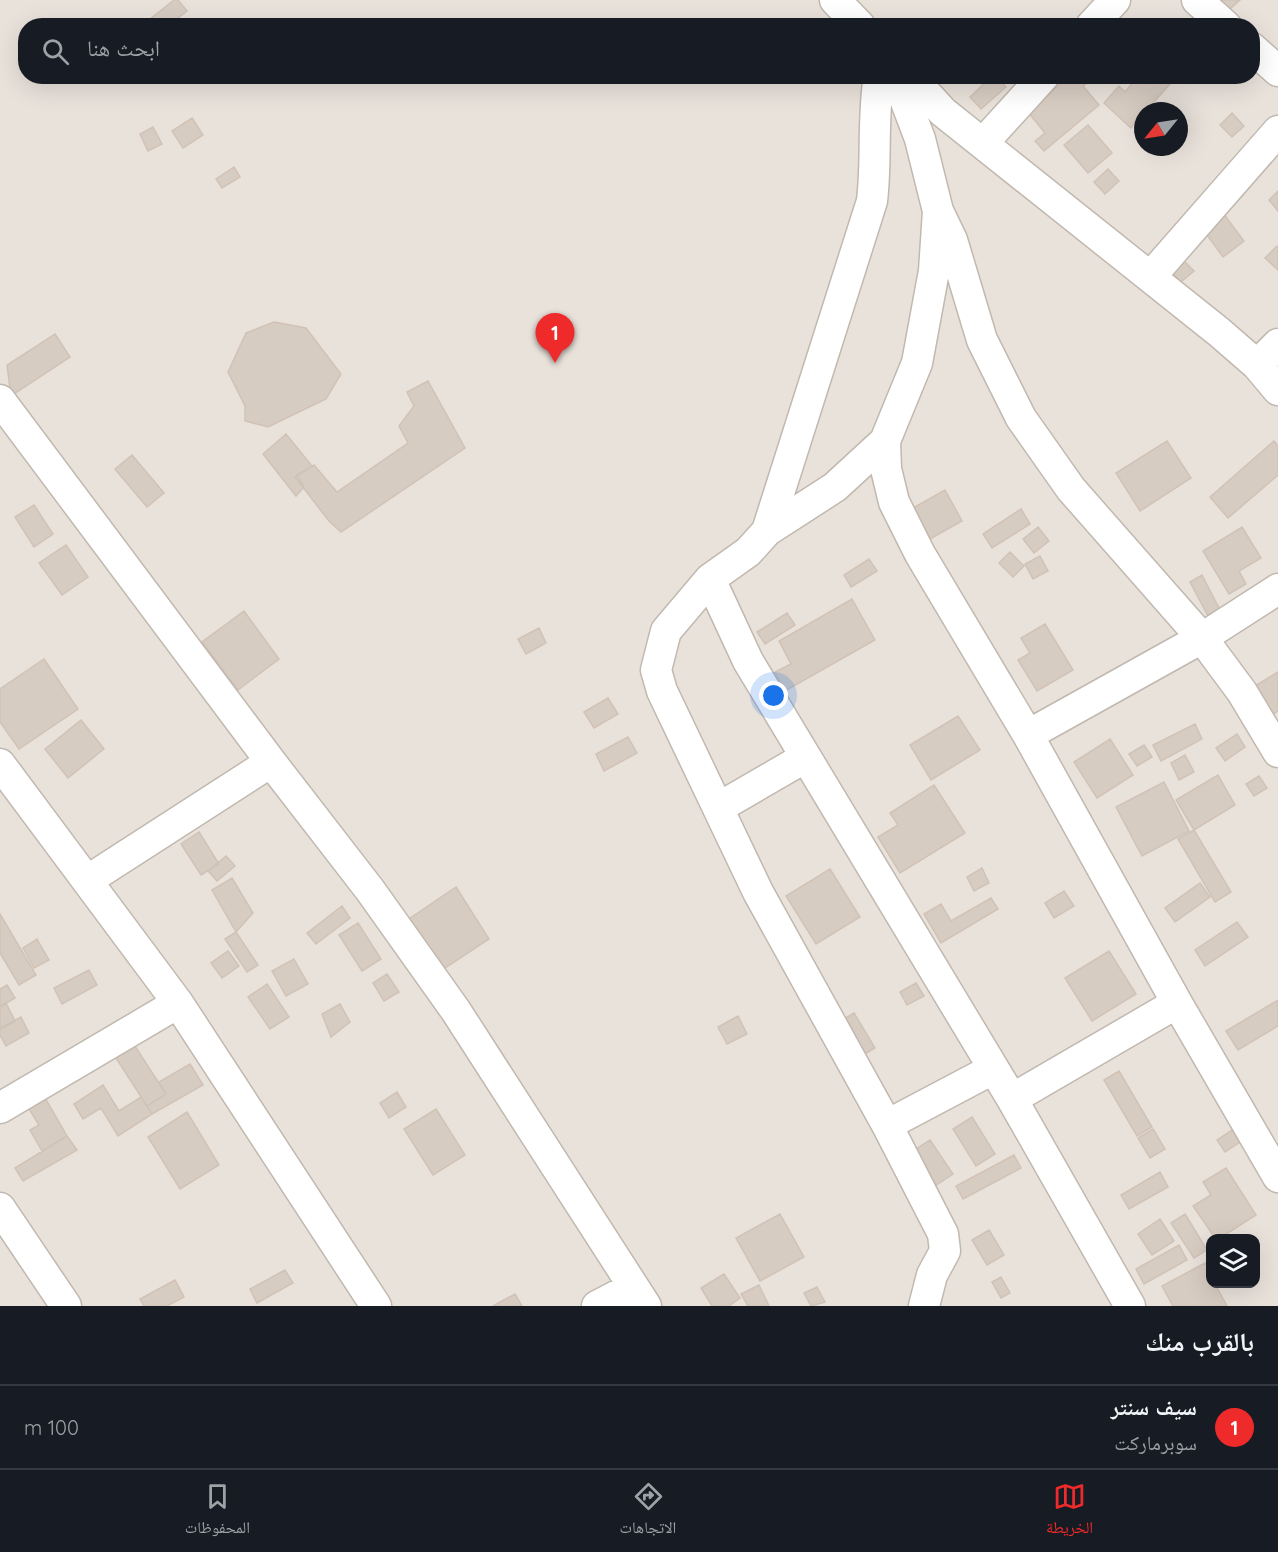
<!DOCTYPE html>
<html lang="ar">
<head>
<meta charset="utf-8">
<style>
  body { margin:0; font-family:Quicksand,"Noto Naskh Arabic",sans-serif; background:#20242c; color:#f1f3f6; direction:rtl }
  .controls { position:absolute; right:18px; bottom:18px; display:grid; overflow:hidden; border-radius:12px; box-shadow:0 6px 24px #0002 }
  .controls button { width:54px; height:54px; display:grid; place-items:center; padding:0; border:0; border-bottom:2px solid #363941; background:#171b24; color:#f1f3f6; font:30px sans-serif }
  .compass { position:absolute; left:1134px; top:102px; width:54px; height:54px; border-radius:50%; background:#171b24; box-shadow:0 6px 24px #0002; rotate:240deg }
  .you { position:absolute; left:774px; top:696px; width:21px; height:21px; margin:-15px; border:4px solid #fff; border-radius:50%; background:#1a73e8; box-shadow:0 0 0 9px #1a73e833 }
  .badge { display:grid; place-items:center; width:39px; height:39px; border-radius:50%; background:#ef2a2a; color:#fff; font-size:20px; font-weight:700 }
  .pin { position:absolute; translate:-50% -50px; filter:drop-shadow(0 2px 3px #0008) }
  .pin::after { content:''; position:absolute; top:32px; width:21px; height:18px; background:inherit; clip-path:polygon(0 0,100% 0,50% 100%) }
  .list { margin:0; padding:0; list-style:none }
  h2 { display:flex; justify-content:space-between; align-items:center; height:78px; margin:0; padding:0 24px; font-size:26px }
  h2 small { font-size:20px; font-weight:400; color:#9ea1a6 }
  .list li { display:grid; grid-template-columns:39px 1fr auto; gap:18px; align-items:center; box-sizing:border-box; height:84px; padding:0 24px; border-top:2px solid #363941 }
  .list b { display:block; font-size:22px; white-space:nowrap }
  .list p { margin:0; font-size:20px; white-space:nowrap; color:#9ea1a6 }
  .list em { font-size:20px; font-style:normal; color:#9ea1a6 }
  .icon { flex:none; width:33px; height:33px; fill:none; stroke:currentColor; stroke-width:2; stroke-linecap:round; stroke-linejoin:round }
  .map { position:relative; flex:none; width:1278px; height:1306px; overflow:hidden; direction:ltr }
  .search { position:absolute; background:#171b24; box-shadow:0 6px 24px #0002; left:18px; right:18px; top:18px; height:66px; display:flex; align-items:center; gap:15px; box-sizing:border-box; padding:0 21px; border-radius:24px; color:#9ea1a6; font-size:22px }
  .sheet { height:162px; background:#171b24 }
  nav { display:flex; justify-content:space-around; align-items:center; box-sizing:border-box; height:84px; border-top:2px solid #363941; background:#171b24; font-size:16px; color:#9ea1a6 }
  nav a { display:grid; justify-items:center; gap:3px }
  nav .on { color:#ef2a2a }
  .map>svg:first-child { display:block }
</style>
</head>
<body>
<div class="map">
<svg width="1278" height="1306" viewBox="0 0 1278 1306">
  <rect width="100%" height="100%" fill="#f5f1ec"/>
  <path fill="#e9e2db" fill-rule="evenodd" d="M0,0H1278V1306H0ZM26,26H1252V76H26ZM1143,111H1179V147H1143ZM1210,1238H1256V1284H1210Z"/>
  <path fill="#d7ccc2" stroke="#d1c2b6" stroke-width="1.5" d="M174,0H178L187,11L168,26H153L149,20Z
    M1208,0H1240L1222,16Z
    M992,76H996L1006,87L981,109L970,97Z
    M1070,76H1095L1083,86L1099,105L1044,151L1035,141L1045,133L1028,112Z
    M1138,76H1177L1146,111H1143L1131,128L1104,103L1119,86L1125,92Z
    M1232,113L1244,126L1232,137L1220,125Z
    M192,118L203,135L183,148L172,131Z
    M1088,125L1112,153L1088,173L1064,145Z
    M153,127L162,144L148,151L140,134Z
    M234,167L240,177L222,188L216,179Z
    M1108,169L1119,181L1105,194L1094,182Z
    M1278,191V211L1269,200Z
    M1223,213L1244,241L1223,257L1202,228Z
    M1277,246L1278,248V270L1265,258Z
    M1179,256L1194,271L1181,282L1168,268Z
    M274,322L306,328L341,374L326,399L268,427L245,421V406L228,372L246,333Z
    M55,334L70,357L11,396L7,365Z
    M428,381L465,448L341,532L329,521L295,477L314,465L337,492L408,443L399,426L414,406L407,392Z
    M286,434L312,466L297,475L304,487L296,496L263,454Z
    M1167,441L1191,478L1140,511L1116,473Z
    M1274,441L1278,446V475L1228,518L1210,497Z
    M132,455L164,493L147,507L115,469Z
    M945,490L962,521L930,539L913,508Z
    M34,505L53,534L34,547L15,517Z
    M1021,509L1030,524L992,548L983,534Z
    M1038,527L1049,541L1034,553L1023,539Z
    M1242,527L1261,558L1239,571L1246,584L1229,594L1203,551Z
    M66,545L88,577L62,595L39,563Z
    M1010,552L1024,566L1013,577L999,563Z
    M1040,556L1048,571L1033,579L1025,564Z
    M869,559L877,571L851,587L844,575Z
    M1202,575L1220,610L1208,616L1190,582Z
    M852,599L875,640L785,691L775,672L791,664L779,641Z
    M244,611L279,659L238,690L202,642Z
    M787,613L795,625L765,644L757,632Z
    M1045,624L1073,670L1037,691L1018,660L1030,653L1021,638Z
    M539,628L546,643L526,654L518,639Z
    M44,659L78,709L19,749L0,722V689Z
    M1278,672V711L1272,715L1255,686Z
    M608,698L618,714L594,728L584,712Z
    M958,716L980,750L931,780L910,745Z
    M81,720L104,749L68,778L45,749Z
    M1195,724L1202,739L1161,761L1153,745Z
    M1237,734L1245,747L1225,761L1216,748Z
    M628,737L637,753L604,771L596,754Z
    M1110,739L1133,775L1097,798L1074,762Z
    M1144,745L1152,757L1137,766L1129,754Z
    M1185,755L1194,772L1179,780L1171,763Z
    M1218,775L1235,805L1194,830L1176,800Z
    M1259,776L1267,788L1254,796L1246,784Z
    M1164,782L1189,831L1142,856L1116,807Z
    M934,785L965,833L900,873L878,837L898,825L890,813Z
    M1194,830L1231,892L1215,902L1178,839Z
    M199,832L219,864L201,875L181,844Z
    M226,856L235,866L217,881L208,871Z
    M982,868L989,883L974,891L967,877Z
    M830,869L860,917L816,944L786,896Z
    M232,878L253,913L236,932L212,890Z
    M1200,883L1210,897L1175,922L1165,908Z
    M456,887L489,939L442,970L409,919Z
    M1064,891L1074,906L1054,918L1045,903Z
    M991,898L998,909L941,943L924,914L941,904L951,921Z
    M342,906L350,918L316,944L307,933Z
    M0,914L36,975L19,985L0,953Z
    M1237,922L1248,937L1205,966L1195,950Z
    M358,923L381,959L362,971L339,935Z
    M236,932L258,965L247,972L225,939Z
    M37,939L49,960L34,968L23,948Z
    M228,951L239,966L222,978L211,963Z
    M1109,951L1136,994L1092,1021L1065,978Z
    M294,959L308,984L286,996L272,971Z
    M89,970L97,985L62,1004L54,988Z
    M387,974L399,992L384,1001L373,983Z
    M916,983L924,996L907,1005L900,992Z
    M267,984L289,1017L270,1029L248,997Z
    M7,985L15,998L0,1007V989Z
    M1278,1000V1026L1238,1050L1226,1031Z
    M6,1003L15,1021L0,1030V1006Z
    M340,1004L350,1022L331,1037L322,1014Z
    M854,1013L875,1048L860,1057L839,1022Z
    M738,1016L747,1034L727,1044L718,1027Z
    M21,1017L29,1033L6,1046L0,1035V1028Z
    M131,1040L166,1094L147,1106L112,1052Z
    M190,1064L203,1085L152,1114L147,1106L166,1094L159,1082Z
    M1119,1071L1152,1127L1137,1136L1104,1080Z
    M103,1085L119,1111L141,1097L152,1114L118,1136L101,1108L83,1119L74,1104Z
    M41,1091L67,1136L42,1151L30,1130L39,1125L21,1096Z
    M397,1092L406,1107L389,1118L380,1103Z
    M436,1109L465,1155L433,1175L404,1129Z
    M187,1112L219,1165L180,1189L148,1137Z
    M972,1117L995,1154L976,1166L953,1129Z
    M1153,1129L1165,1149L1150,1158L1138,1138Z
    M1232,1130L1240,1142L1225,1152L1217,1140Z
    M67,1136L77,1150L23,1181L15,1168Z
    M930,1140L953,1174L935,1186L913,1151Z
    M1014,1155L1021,1168L963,1199L956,1186Z
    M1226,1168L1256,1215L1220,1238H1215L1193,1206L1211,1195L1203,1182Z
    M1160,1172L1168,1187L1129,1209L1121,1195Z
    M780,1214L804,1257L760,1281L736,1238Z
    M1185,1214L1207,1250L1194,1258L1171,1223Z
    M1160,1219L1174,1241L1152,1255L1138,1234Z
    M989,1230L1004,1255L987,1265L972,1240Z
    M1179,1245L1187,1260L1144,1284L1136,1269Z
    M1205,1263L1210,1274V1284H1215L1227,1306H1173L1162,1286Z
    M285,1270L293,1283L257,1303L250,1289Z
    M724,1274L740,1298L729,1306H712L701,1288Z
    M1001,1277L1010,1293L1001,1298L992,1282Z
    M175,1280L184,1297L167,1306H144L140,1299Z
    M759,1285L769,1306H748L741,1294Z
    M817,1287L825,1302L811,1306L804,1293Z
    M515,1294L522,1306H493Z"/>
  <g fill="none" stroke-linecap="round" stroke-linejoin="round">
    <defs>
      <path id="minor" d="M835,0L860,26
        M1197,0L1226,26
        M1091,26L1115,0
        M1252,48L1278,71
        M879,76C872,118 877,159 872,201L767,531L748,552L710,579L666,631L656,670L662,691L758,892L887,1125L943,1234L945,1251L932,1275L924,1306
        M899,76L901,89L920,139L938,211L952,240L982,340L1021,418L1071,489L1202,638L1242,692L1278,752
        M910,76L943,112L1219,332L1257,365L1278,390
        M983,143L1044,76
        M938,211L934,271L917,363L885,441L886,469L894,502L920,554L1028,735L1177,1003L1278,1177
        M1151,276L1278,131
        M1257,365L1278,344
        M0,400L271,762L370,890L456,1011L646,1306
        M767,531L835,487L885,441
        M710,579L748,661L1012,1099L1130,1306
        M1028,735L1202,638L1278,589
        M0,764L178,1003L376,1306
        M718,808L806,757
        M88,880L271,762
        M1012,1099L1177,1003
        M0,1108L178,1003
        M887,1125L993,1069
        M0,1208L66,1306
        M597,1306L633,1287"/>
    </defs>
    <use href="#minor" stroke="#c1b8af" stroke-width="33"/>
    <use href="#minor" stroke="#fff" stroke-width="30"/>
  </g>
</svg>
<div class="controls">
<button><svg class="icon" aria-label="layers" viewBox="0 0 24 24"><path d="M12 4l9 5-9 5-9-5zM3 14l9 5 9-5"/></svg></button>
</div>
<svg class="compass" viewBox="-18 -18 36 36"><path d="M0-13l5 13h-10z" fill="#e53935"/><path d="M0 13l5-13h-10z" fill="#9ea1a6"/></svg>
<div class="you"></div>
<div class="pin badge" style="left:555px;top:363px">1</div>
<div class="search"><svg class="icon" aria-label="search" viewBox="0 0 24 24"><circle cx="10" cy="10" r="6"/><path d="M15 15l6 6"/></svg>ابحث هنا</div>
</div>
<section class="sheet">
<h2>بالقرب منك<small></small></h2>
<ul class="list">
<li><span class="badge">1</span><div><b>سيف سنتر</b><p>سوبرماركت</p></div><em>100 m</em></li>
</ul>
</section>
<nav>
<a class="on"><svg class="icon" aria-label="map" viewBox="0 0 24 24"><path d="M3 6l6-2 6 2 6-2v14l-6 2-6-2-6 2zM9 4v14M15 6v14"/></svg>الخريطة</a>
<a><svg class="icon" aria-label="directions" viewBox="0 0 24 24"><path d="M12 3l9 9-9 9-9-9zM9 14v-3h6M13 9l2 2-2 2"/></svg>الاتجاهات</a>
<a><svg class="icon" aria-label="saved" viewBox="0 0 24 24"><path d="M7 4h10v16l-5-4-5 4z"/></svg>المحفوظات</a>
</nav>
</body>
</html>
